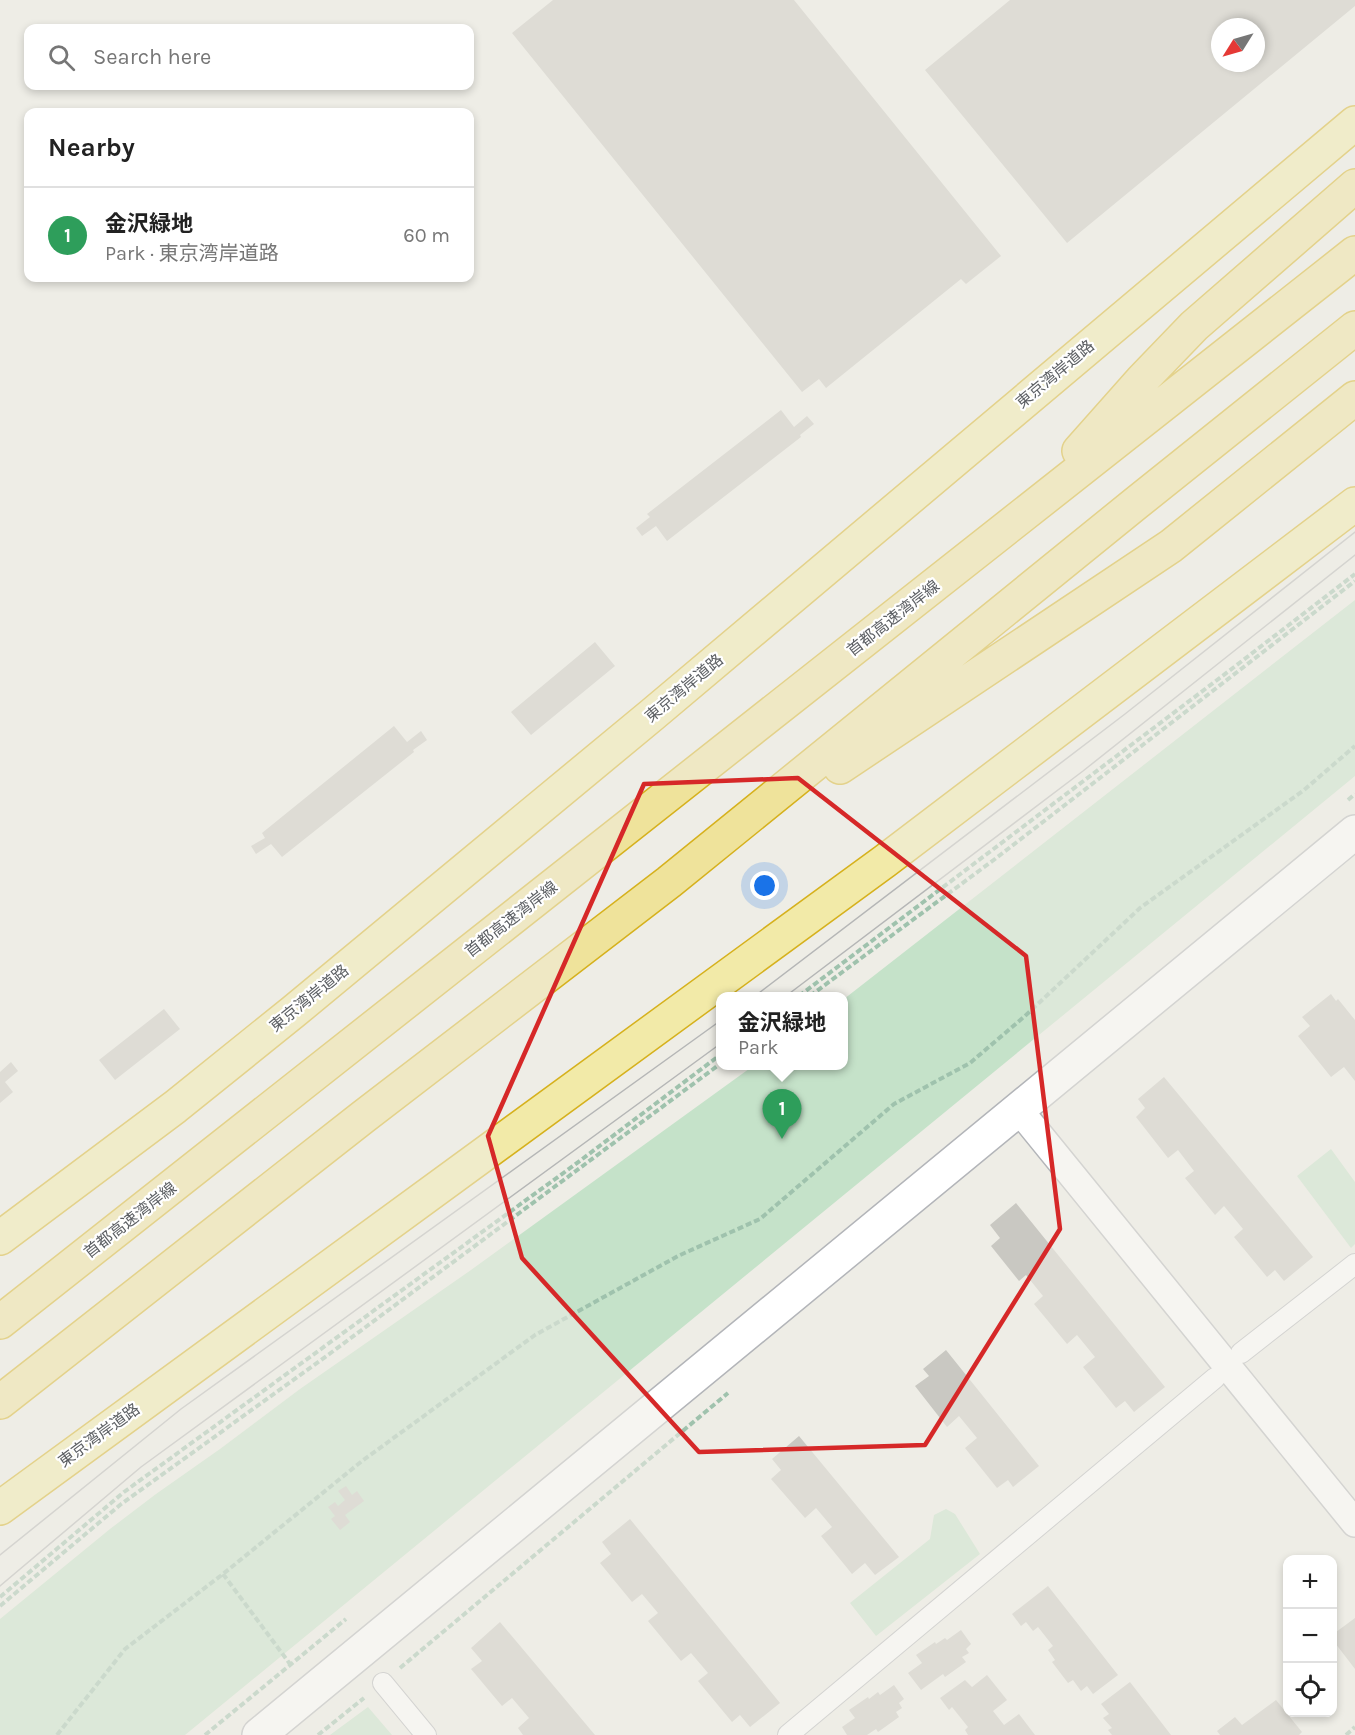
<!DOCTYPE html>
<html lang="en">
<head>
<meta charset="utf-8">
<style>
  body { margin:0; font-family:Karla,"Noto Sans JP",sans-serif; background:#f2f2f2; color:#222 }
  .controls { position:absolute; right:18px; bottom:18px; display:grid; overflow:hidden; border-radius:12px; box-shadow:0 3px 9px #0003 }
  .controls button { width:54px; height:54px; display:grid; place-items:center; padding:0; border:0; border-bottom:2px solid #e0e0e0; background:#fff; color:#222; font:30px sans-serif }
  .compass { position:absolute; left:1211px; top:18px; width:54px; height:54px; border-radius:50%; background:#fff; box-shadow:0 3px 9px #0003; rotate:233deg }
  .you { position:absolute; left:765px; top:886px; width:21px; height:21px; margin:-15px; border:4px solid #fff; border-radius:50%; background:#1a73e8; box-shadow:0 0 0 9px #1a73e833 }
  .badge { display:grid; place-items:center; width:39px; height:39px; border-radius:50%; background:#d36146; color:#fff; font-size:20px; font-weight:700 }
  .pin { position:absolute; translate:-50% -50px; filter:drop-shadow(0 2px 3px #0008) }
  .pin::after { content:''; position:absolute; top:32px; width:21px; height:18px; background:inherit; clip-path:polygon(0 0,100% 0,50% 100%) }
  .popup { position:absolute; left:716px; top:992px; width:132px; height:78px; box-sizing:border-box; display:grid; place-content:center; border-radius:12px; background:#fff; filter:drop-shadow(0 2px 4px #0005); font-size:20px; white-space:nowrap; color:#767676 }
  .popup b { font-size:22px; color:#222 }
  .popup::after { content:''; position:absolute; left:50%; top:100%; margin-left:-12px; border:12px solid transparent; border-top-color:#fff }
  .list { margin:0; padding:0; list-style:none }
  h2 { display:flex; justify-content:space-between; align-items:center; height:78px; margin:0; padding:0 24px; font-size:26px }
  h2 small { font-size:20px; font-weight:400; color:#767676 }
  .list li { display:grid; grid-template-columns:39px 1fr auto; gap:18px; align-items:center; box-sizing:border-box; height:96px; padding:0 24px; border-top:2px solid #e0e0e0 }
  .list b { display:block; font-size:22px; white-space:nowrap }
  .list p { margin:0; font-size:20px; white-space:nowrap; color:#767676 }
  .list em { font-size:20px; font-style:normal; color:#767676 }
  .icon { flex:none; width:33px; height:33px; fill:none; stroke:currentColor; stroke-width:2; stroke-linecap:round; stroke-linejoin:round }
  .map { position:relative; flex:none; width:1355px; height:1735px; overflow:hidden }
  .search { position:absolute; background:#fff; box-shadow:0 3px 9px #0003; left:24px; top:24px; width:450px; height:66px; display:flex; align-items:center; gap:15px; box-sizing:border-box; padding:0 21px; border-radius:12px; color:#767676; font-size:22px }
  .panel { position:absolute; background:#fff; box-shadow:0 3px 9px #0003; left:24px; top:108px; width:450px; height:174px; border-radius:12px }
  .map>svg:first-child { display:block }
</style>
</head>
<body>
<div class="map">
<svg width="1355" height="1735" viewBox="0 0 1355 1735">
  <rect width="100%" height="100%" fill="#eeede6"/>
  <path fill="#c5e2c9" d="M1355,600V776L185,1735H0V1619L110,1529L156,1494L220,1449L300,1389L471,1270L753,1066H844V999Z
    M1331,1149L1355,1182V1244L1351,1248L1297,1176Z
    M946,1509L955,1514L980,1554L876,1636L850,1603L930,1539L934,1515Z
    M368,1707L392,1735H330Z"/>
  <path fill="#c9c8c2" fill-rule="evenodd" d="M553,0H794L1001,256L966,284L961,279L826,388L819,379L802,392L512,33Z
    M1010,0H1355V6L1067,243L925,70ZM1220,27H1256V63H1220Z
    M781,410L794,427L807,416L814,424L800,435L801,437L667,541L656,526L642,536L636,528L650,517L647,514Z
    M595,642L615,666L531,735L511,712Z
    M394,726L407,742L421,731L427,740L413,750L414,752L282,857L271,844L256,854L251,846L265,838L262,833Z
    M1331,994L1336,1001L1338,999L1355,1020V1081L1344,1067L1331,1077L1298,1036L1310,1026L1302,1017Z
    M164,1009L180,1029L115,1080L99,1060Z
    M11,1062L18,1071L5,1082L13,1092L0,1103V1072Z
    M1164,1077L1313,1257L1284,1281L1275,1270L1267,1277L1234,1237L1243,1229L1224,1206L1215,1215L1185,1178L1194,1171L1178,1150L1168,1158L1136,1117L1145,1108L1138,1099Z
    M1016,1203L1165,1387L1134,1412L1125,1401L1116,1408L1083,1367L1095,1357L1077,1335L1067,1344L1034,1304L1043,1296L1026,1275L1019,1281L991,1246L1000,1238L990,1225Z
    M946,1350L1039,1466L1013,1487L1008,1480L997,1488L965,1448L977,1438L959,1416L947,1427L915,1386L929,1376L923,1369Z
    M799,1436L899,1557L875,1575L865,1563L852,1574L821,1536L832,1527L816,1508L805,1518L771,1479L781,1470L772,1459Z
    M346,1486L352,1495L357,1491L364,1501L345,1515L350,1522L340,1530L331,1519L335,1516L328,1507L335,1502L338,1506L345,1500L338,1491Z
    M630,1519L780,1703L750,1727L740,1715L732,1722L698,1681L708,1673L691,1653L681,1661L648,1621L658,1613L642,1594L632,1602L600,1563L611,1554L602,1542Z
    M1048,1586L1118,1675L1093,1694L1087,1686L1081,1691L1073,1680L1068,1683L1052,1662L1055,1660L1048,1650L1053,1646L1038,1627L1033,1631L1026,1622L1021,1626L1012,1614Z
    M1355,1618V1669L1332,1639V1635Z
    M500,1622L595,1735H523L518,1728L529,1718L512,1698L502,1706L471,1669L482,1661L471,1648Z
    M961,1630L971,1644L966,1649L969,1653L962,1657L966,1662L945,1677L943,1674L921,1690L908,1673L922,1663L916,1655L935,1642L936,1644L945,1638L947,1640Z
    M987,1675L1007,1700L993,1711L1004,1725L1019,1714L1035,1735H968L965,1730L968,1727L952,1707L949,1710L940,1698L965,1680L972,1687Z
    M1130,1682L1171,1735H1112L1108,1730L1112,1728L1103,1718L1109,1714L1101,1704Z
    M894,1685L904,1699L899,1703L902,1708L896,1712L899,1717L878,1732L876,1729L867,1735H847L842,1727L855,1718L849,1710L868,1697L869,1699L878,1692L880,1695Z
    M1276,1700L1302,1732L1299,1735H1220L1217,1731L1235,1717L1242,1725Z"/>
  <g fill="none" stroke-linecap="round" stroke-linejoin="round">
    <defs>
      <path id="pedestrian" d="M1241,1353L1355,1264
        M383,1683L426,1735
        M788,1735L1215,1378"/>
      <path id="minor" d="M1019,1110L1355,1523"/>
      <path id="tertiary" d="M259,1735L1355,832"/>
      <path id="trunk" d="M0,1238L175,1107L293,1012L653,714L1355,123
        M0,1508L885,861L1355,504"/>
      <path id="motorway" d="M1079,451L1142,380L1194,326L1355,186
        M840,767L1171,546L1355,398
        M0,1322L1355,253
        M0,1402L363,1117L669,882L1135,504L1355,328"/>
    </defs>
    <use href="#pedestrian" stroke="#b3b5b9" stroke-width="22"/>
    <use href="#minor" stroke="#b3b5b9" stroke-width="30"/>
    <use href="#tertiary" stroke="#b3b5b9" stroke-width="36"/>
    <use href="#trunk" stroke="#d6b11d" stroke-width="36"/>
    <use href="#motorway" stroke="#d6b11d" stroke-width="36"/>
    <path stroke="#9fc2ad" stroke-width="4" stroke-dasharray="6 3" stroke-linecap="butt" d="M1348,800L1355,794
      M799,996L1229,671L1355,574
      M810,996L995,859L1355,581
      M223,1574L290,1664
      M0,1597L124,1492L573,1166L720,1055
      M0,1606L120,1505L332,1352L720,1064
      M400,1668L728,1393
      M57,1735L125,1649L223,1574L362,1461L535,1335L678,1256L760,1219L894,1104L970,1063L1025,1016L1140,908L1304,790L1355,746
      M205,1735L346,1619
      M318,1735L364,1698
      M1346,1735L1355,1727"/>
    <use href="#pedestrian" stroke="#fff" stroke-width="20"/>
    <use href="#minor" stroke="#fff" stroke-width="27"/>
    <use href="#tertiary" stroke="#fff" stroke-width="33"/>
    <use href="#trunk" stroke="#f2eaa8" stroke-width="33"/>
    <use href="#motorway" stroke="#efe39b" stroke-width="33"/>
    <path stroke="#b5b6b6" stroke-width="1.5" d="M755,996L1125,714L1355,532
      M786,996L1083,771L1355,555
      M0,1555L181,1409L720,1021
      M0,1586L141,1467L720,1044"/>
  </g>
  <path d="M0 0H1355V1735H0ZM798,778L1026,956L1060,1229L925,1445L699,1452L522,1258L488,1136L644,784Z" fill="#eeede6" fill-opacity=".55" fill-rule="evenodd"/>
  <path fill="none" stroke="#d62828" stroke-width="4.5" stroke-linejoin="round" d="M798,778L1026,956L1060,1229L925,1445L699,1452L522,1258L488,1136L644,784Z"/>
  <g text-anchor="middle" dominant-baseline="central" stroke-width="4.5" stroke-linejoin="round" paint-order="stroke">
    <g font-size="16" fill="#5d6064" stroke="#fff">
      <text transform="translate(1055 374) rotate(-40)">東京湾岸道路</text>
      <text transform="translate(893 618) rotate(-38)">首都高速湾岸線</text>
      <text transform="translate(684 688) rotate(-40)">東京湾岸道路</text>
      <text transform="translate(511 919) rotate(-38)">首都高速湾岸線</text>
      <text transform="translate(309 998) rotate(-39)">東京湾岸道路</text>
      <text transform="translate(130 1220) rotate(-38)">首都高速湾岸線</text>
      <text transform="translate(99 1435) rotate(-36)">東京湾岸道路</text>
    </g>
  </g>
</svg>
<div class="controls">
<button>+</button>
<button>−</button>
<button><svg class="icon" aria-label="locate" viewBox="0 0 24 24"><circle cx="12" cy="12" r="6"/><path d="M12 2v4M12 18v4M2 12h4M18 12h4"/></svg></button>
</div>
<svg class="compass" viewBox="-18 -18 36 36"><path d="M0-13l5 13h-10z" fill="#e53935"/><path d="M0 13l5-13h-10z" fill="#767676"/></svg>
<div class="you"></div>
<div class="pin badge" style="left:782px;top:1139px;background:#2e9e5b">1</div>
<div class="popup"><b>金沢緑地</b>Park</div>
<div class="search"><svg class="icon" aria-label="search" viewBox="0 0 24 24"><circle cx="10" cy="10" r="6"/><path d="M15 15l6 6"/></svg>Search here</div>
<section class="panel">
<h2>Nearby<small></small></h2>
<ul class="list">
<li><span class="badge" style="background:#2e9e5b">1</span><div><b>金沢緑地</b><p>Park · 東京湾岸道路</p></div><em>60 m</em></li>
</ul>
</section>
</div>
</body>
</html>
